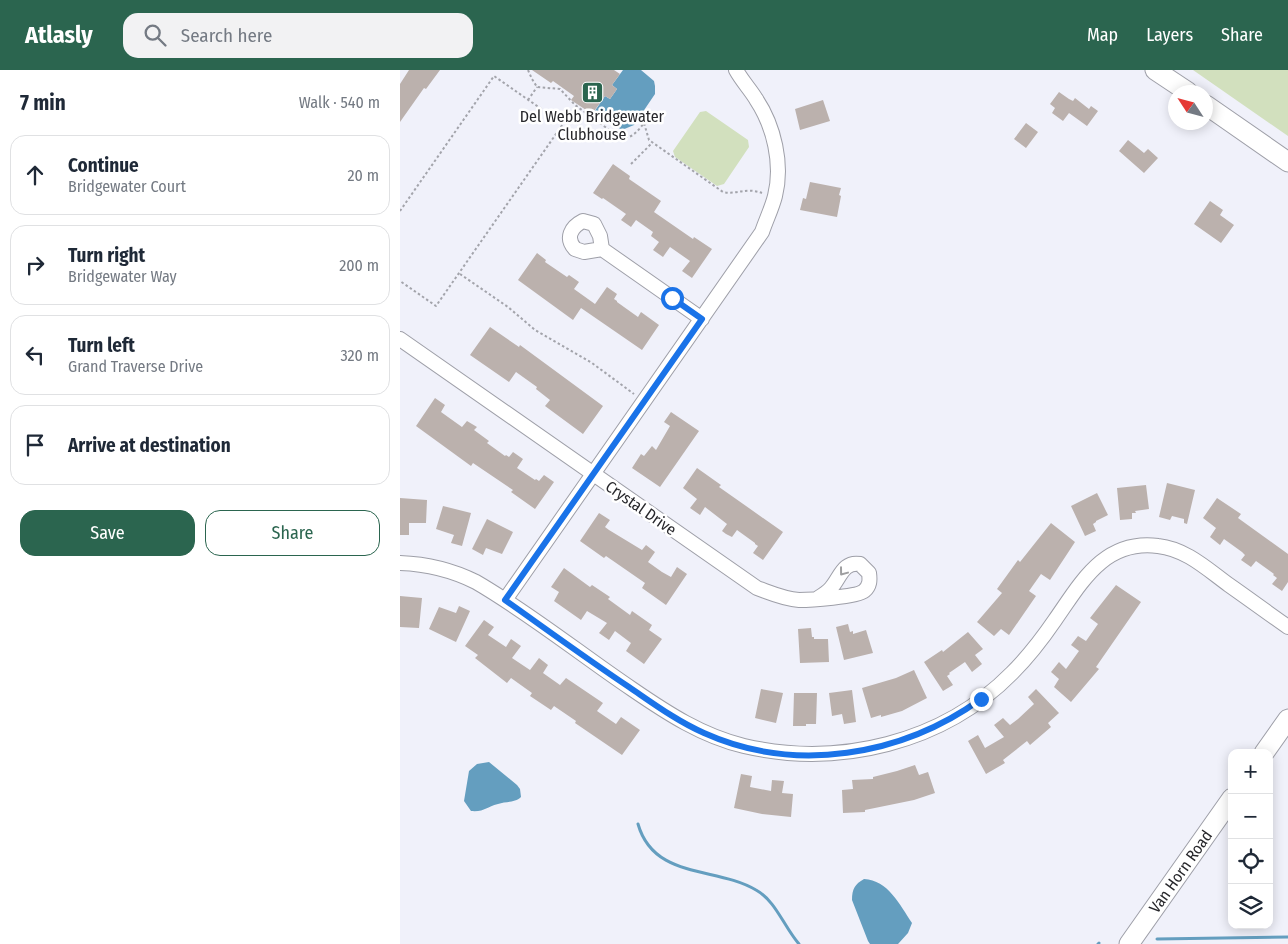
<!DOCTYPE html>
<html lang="en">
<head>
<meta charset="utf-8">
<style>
  body { margin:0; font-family:"Fira Sans Condensed",sans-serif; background:#f2f2f3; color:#1f2937 }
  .controls { position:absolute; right:15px; bottom:15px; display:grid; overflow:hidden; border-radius:10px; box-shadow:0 2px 12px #0003 }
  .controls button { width:45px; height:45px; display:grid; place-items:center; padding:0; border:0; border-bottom:1px solid #e0e1e3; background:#fff; color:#1f2937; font:25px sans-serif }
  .compass { position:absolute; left:768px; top:15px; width:45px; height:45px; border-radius:50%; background:#fff; box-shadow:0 2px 12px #0003; rotate:306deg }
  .stop { position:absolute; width:15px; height:15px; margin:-11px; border:4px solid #1a73e8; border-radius:50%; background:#fff }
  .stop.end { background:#1a73e8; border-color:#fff; box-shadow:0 1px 5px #0008 }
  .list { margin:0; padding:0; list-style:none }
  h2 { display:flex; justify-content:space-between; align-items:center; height:65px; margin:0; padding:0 20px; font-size:21px }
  h2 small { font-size:16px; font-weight:400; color:#747a83 }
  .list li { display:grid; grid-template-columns:32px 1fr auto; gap:15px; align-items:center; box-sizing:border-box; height:80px; margin:0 10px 10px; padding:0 10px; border:1px solid #e0e1e3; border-radius:15px }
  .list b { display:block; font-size:19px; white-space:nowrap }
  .list p { margin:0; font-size:16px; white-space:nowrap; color:#747a83 }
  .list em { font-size:16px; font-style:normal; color:#747a83 }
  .actions { display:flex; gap:10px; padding:15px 20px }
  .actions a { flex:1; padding:11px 0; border:1px solid #2b654f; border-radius:15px; text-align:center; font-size:18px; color:#2b654f }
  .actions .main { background:#2b654f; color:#fff }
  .icon { flex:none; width:28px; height:28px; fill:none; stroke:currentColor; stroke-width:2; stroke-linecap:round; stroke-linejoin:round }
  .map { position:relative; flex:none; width:888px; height:874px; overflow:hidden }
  header { display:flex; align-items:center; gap:30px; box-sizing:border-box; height:70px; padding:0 25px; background:#2b654f; color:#fff }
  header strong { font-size:24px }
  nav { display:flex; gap:28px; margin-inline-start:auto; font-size:18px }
  .search { width:350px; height:45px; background:#f2f2f3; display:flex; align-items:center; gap:12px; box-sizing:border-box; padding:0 18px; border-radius:15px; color:#747a83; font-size:19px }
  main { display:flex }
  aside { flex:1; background:#fff }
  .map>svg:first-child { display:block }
</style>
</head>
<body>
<header>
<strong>Atlasly</strong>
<div class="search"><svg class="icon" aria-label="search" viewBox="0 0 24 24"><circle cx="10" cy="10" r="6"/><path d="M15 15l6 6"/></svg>Search here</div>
<nav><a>Map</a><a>Layers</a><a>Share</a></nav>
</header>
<main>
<aside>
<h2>7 min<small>Walk · 540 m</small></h2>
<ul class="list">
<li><svg class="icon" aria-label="ahead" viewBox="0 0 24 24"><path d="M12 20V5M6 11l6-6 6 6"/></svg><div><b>Continue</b><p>Bridgewater Court</p></div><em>20 m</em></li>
<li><svg class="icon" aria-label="right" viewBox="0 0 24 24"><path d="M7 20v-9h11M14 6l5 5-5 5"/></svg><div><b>Turn right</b><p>Bridgewater Way</p></div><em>200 m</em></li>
<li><svg class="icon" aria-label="left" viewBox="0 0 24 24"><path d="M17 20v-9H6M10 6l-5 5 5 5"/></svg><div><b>Turn left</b><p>Grand Traverse Drive</p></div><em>320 m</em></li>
<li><svg class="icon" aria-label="arrive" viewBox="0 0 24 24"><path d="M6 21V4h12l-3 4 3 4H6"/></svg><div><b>Arrive at destination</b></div></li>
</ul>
<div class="actions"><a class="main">Save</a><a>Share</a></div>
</aside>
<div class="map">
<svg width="888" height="874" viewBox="0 0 888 874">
  <rect width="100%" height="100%" fill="#f0f1fa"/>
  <path fill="#d2e0be" d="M793,0H888V66Z
    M306,41L348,70L349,77L324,114L317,116L275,87L273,81L300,42Z"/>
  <path fill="#649ebf" d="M223,0H241L254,11L255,16V24L234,55L222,60L194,42L205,26L210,29L217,19L212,15Z
    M89,692L117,715L120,719L121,727C115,733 106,731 98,734C86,737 85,742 71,741L64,731L69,701L77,694Z
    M464,809C488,810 500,835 512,853L508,863L498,874H470L468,871L452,830C452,819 455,814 464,809Z"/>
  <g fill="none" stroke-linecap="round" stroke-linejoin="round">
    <path stroke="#649ebf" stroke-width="3" d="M238,754C254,810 316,796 356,820C376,831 384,857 399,874
      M757,869L888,867
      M698,874L699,873"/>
  </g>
  <path fill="#bbb1ad" d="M9,0H40L26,19L24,18L0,52V14Z
    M132,0H214L220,4L212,15L217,19L210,29L205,26L192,44L171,30L174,26L153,11L151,13Z
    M659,22L669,29L673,31L675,28L689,39L691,36L698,41L687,56L669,43L663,51L652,43L655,38L650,34Z
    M423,30L430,51L400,60L395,39Z
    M626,53L638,62L626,78L614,69Z
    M728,70L744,83L748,79L758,88L744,103L719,81Z
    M213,94L230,106L229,109L261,131L254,142L293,169L294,167L312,179L292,208L282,201L290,191L270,177L263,187L253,180L259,172L251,166L253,162L236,150L231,157L221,150L226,144L203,128L202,129L193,123Z
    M410,112L441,118L439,125L441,126L437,147L400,140L403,128L406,129Z
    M810,131L823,140L820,145L834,155L821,173L794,154Z
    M137,183L146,190L145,192L167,207L169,205L179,212L174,219L195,234L207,217L217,224L214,229L217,231V232L238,247L241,242L259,255L242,280L181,238L173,250L118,210Z
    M90,257L119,277L120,275L203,336L183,364L145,336L150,330L136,319L137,317L116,302L109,312L70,285Z
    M35,328L45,335L41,342L62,357L67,351L77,357L74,360L89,371L87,373L105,386L106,385L109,387L113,382L123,389L117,398L135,410L136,409L139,411L144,405L154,412L135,439L111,422L113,420L73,393L71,396L16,356Z
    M271,342L299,361L260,417L232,398L241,384L244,386L252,376L256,380L270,356L264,352Z
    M297,398L321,415L319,417L383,462L363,490L353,483L358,476L355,474V473L337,460L332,467L326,464L322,461L327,454L305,437L300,445L290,438L297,429L283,418Z
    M767,413L795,420L787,454L784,453V449L772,446L770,450L759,447Z
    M746,415L749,439L735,441L736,443H732V449L720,450L717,418Z
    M697,423L708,445L696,451V452L693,454L696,461L685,466L671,436Z
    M0,428L27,430L26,453H9V465H0Z
    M817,428L841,444L838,448L888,484V512L882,521L872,514L877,508L873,505L874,504L856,491L851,497L841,490L845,485L842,482L824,469L820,475L810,467L816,458L803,448Z
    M43,436L71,443L62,476L51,473L54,465L36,459Z
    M199,443L210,450L205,457L209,460L242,480L246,475L255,482L248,492L262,502L271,507L277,497L287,504L266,535L242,518L245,513L206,486L204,488L180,471Z
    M87,449L113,462L102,484L86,478L83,485L72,479Z
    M651,453L675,472L650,510L641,504L629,521L636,526L609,565L601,559L594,566L577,552L602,523L597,519L618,490L620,492Z
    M164,498L190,517L192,515L210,527L208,529L230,545L232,541L252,555L249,560L262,569L244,594L226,581L231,573L215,561L209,570L199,563L207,553L187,541L181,550L154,531L159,522L151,517Z
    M716,515L741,532L696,597L699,599L671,632L654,617L659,609L651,602L659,592L666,599L679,581L671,575L678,566L686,571L698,554L690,548Z
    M0,526L22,528L19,558L0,557Z
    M59,536L70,541L56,572L29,559L39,537L56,543Z
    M84,550L94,557L88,565L106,577L111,569L121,576L112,588L130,600L139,588L148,595L143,603L160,615L166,608L203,633L197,641L216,654L221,647L240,660L222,685L175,653L176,651L154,636L151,640L130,626L132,623L111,608L107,613L75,588L78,585L65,576Z
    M448,554L450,562L453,561V564L466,560L473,583L444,590L436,557Z
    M411,558L412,567H414V569H428L429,592L400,593L398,559Z
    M568,562L583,579L575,585L582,594L572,602L565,592L549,603L550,604L547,606L553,615L543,621L524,592L542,580L543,582Z
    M514,600L527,628L502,641L481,647V645L471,648L462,618L496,608Z
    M361,619L383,623L376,653L355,648Z
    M636,619L659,643L648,653L651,657L630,675L627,671L603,690L605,693L586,704L568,671L578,665L585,678L604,667L594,655L603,648L610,655L618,649L634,634L628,627Z
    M452,620L456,652L444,654L442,644L432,646L429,623Z
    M394,623H417L416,654H406V656H393Z
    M515,695L519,705L528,702L535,723L514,730L465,740V742L443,743L442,720L453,719L452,710L473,709V707L497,701Z
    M341,704L352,706L350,717L371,721L372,710L384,711L382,723L393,724L391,747L362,744L334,738Z"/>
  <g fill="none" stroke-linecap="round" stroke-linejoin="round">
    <defs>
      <path id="street" d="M202,179L184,182L175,179C165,168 171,157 183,151L194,154L200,166L202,179L302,249
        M0,269L357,518C371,523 384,529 399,530C409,530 457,527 464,521C470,516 470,510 469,503L460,494C443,491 440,508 431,518C428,522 423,525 418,528
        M0,493C27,494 52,500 76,512C131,544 180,584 232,619C267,643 302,666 344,676C439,698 543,673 612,603C628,587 642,569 655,550C681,513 704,469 758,476C786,479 807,499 829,515C849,529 868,543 888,557
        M105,530L362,162C366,150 372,138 375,126C383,94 374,56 356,29C350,19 342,11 336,0"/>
      <g id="secondary">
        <path d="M755,0L788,22"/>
        <path d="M806,35L888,92"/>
        <path d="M864,683L888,649"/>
        <path id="s1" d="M729,874L832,728"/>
      </g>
    </defs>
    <use href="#street" stroke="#9e9fa8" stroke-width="16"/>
    <use href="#secondary" stroke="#9e9fa8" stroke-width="21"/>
    <path stroke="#a3a4ab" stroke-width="2" stroke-dasharray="2.5 2.5" stroke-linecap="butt" d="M128,0L132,9L137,17L160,19L175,35L219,67C230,71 238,61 244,53L249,70L323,122C337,125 345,117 362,123
      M128,30L137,17
      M244,53H252
      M231,94L252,73
      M0,141L94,6L163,54L36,236L0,211
      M60,204L108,237L135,260L192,293L234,324"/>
    <use href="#street" stroke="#fff" stroke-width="14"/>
    <use href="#secondary" stroke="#fff" stroke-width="19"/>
  </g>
  <defs><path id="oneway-chevron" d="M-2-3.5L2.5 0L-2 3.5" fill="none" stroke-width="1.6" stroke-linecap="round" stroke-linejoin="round" transform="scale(1.25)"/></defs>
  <use stroke="#9e9ea0" href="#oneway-chevron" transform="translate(443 502) rotate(127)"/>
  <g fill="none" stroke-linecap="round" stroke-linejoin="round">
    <path stroke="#1a73e8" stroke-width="6" d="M272,228L302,249L105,530C146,559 187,589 229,617C254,634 277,651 304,663C395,704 502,686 581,629"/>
  </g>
  <defs>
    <symbol id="building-square" viewBox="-11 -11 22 22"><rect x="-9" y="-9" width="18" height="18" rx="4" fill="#2b654f" stroke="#fff"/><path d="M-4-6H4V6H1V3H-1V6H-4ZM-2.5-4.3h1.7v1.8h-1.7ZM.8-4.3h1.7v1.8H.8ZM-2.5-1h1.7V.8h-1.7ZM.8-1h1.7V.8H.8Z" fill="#fff"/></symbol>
  </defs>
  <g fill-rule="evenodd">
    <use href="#building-square" x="180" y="10" width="25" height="25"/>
  </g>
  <g text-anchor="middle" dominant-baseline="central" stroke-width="5" stroke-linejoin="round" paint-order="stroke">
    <g font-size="16" fill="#28282c" stroke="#fff">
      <text x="192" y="46">Del Webb Bridgewater<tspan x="192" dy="18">Clubhouse</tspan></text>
    </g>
    <g font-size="16" fill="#28282c" stroke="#fff">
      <text transform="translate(241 438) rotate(35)">Crystal Drive</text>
      <text stroke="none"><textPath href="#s1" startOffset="89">Van Horn Road</textPath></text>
    </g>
  </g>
</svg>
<div class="controls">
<button>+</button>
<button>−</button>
<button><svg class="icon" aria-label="locate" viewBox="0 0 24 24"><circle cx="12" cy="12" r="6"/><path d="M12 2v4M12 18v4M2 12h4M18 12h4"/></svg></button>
<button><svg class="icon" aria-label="layers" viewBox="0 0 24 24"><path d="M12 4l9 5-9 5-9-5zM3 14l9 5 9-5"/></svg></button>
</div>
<svg class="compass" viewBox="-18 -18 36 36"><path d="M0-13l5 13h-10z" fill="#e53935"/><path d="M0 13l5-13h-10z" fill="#747a83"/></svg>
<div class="stop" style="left:272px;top:228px"></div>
<div class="stop end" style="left:581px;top:629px"></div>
</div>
</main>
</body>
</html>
